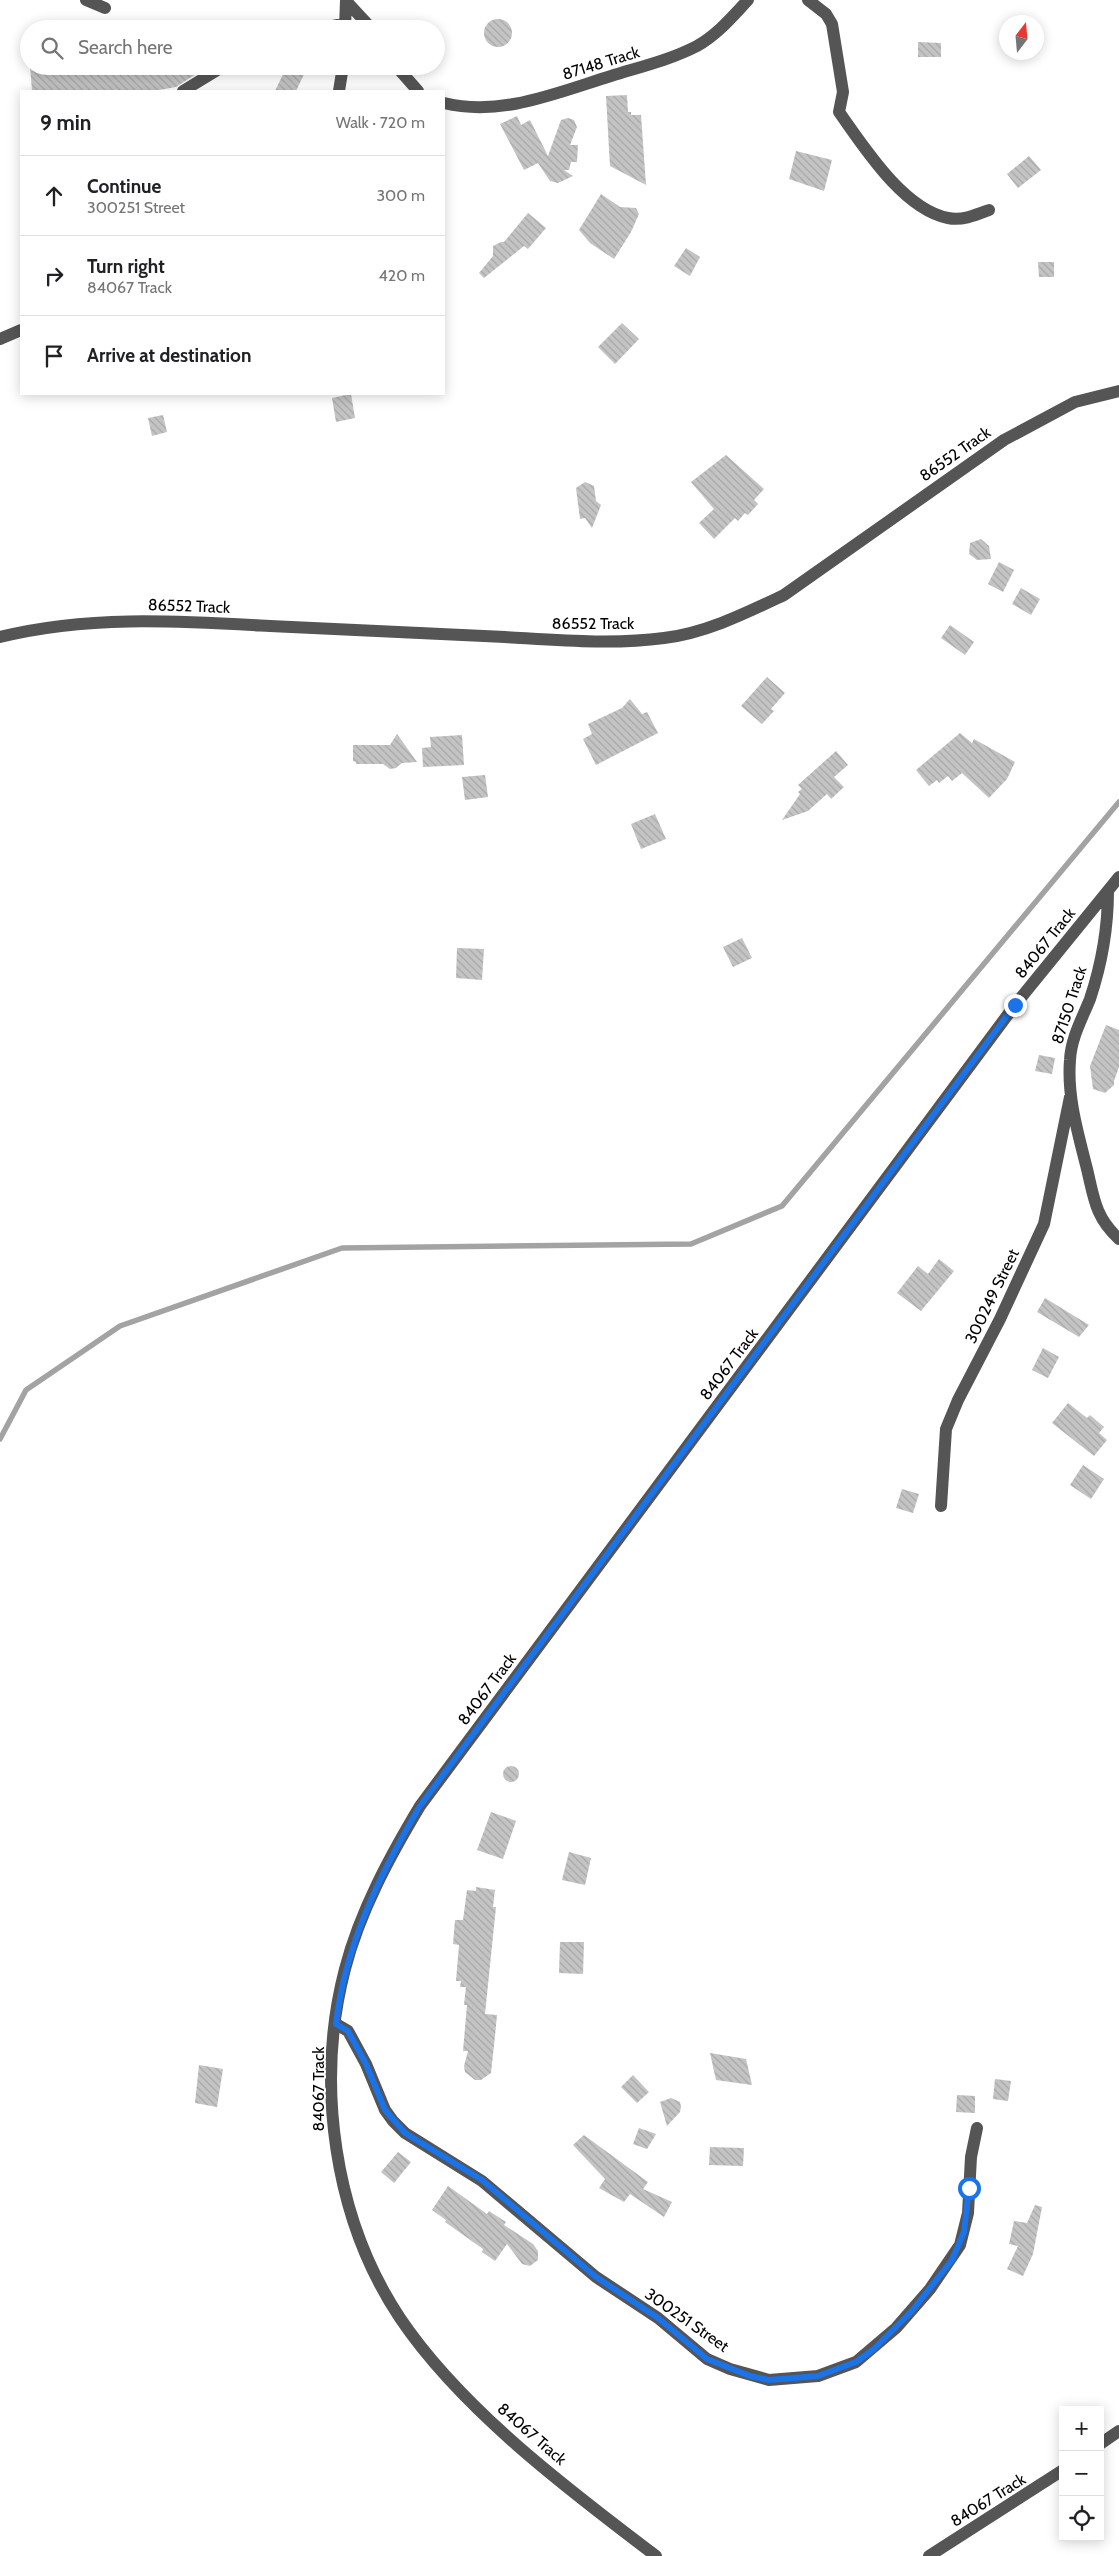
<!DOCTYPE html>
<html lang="en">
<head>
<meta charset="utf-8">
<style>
  body { margin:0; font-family:Cabin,sans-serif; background:#f6f6f6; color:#202124 }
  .controls { position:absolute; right:15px; bottom:15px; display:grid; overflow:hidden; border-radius:0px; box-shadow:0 2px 12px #0003 }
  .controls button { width:45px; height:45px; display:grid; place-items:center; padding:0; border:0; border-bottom:1px solid #e0e0e0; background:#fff; color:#202124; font:25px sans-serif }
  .compass { position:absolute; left:999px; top:15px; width:45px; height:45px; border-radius:50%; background:#fff; box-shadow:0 2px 12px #0003; rotate:16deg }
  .stop { position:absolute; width:15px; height:15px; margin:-11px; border:4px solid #1a73e8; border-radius:50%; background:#fff }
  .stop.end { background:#1a73e8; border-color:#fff; box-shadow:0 1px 5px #0008 }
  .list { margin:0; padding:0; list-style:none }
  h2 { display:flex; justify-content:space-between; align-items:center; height:65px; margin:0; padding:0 20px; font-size:21px }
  h2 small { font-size:16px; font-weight:400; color:#757577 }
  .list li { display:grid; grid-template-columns:32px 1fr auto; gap:15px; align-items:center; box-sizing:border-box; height:80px; padding:0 20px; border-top:1px solid #e0e0e0 }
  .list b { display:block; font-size:19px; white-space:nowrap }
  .list p { margin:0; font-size:16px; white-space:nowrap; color:#757577 }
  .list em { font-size:16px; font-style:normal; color:#757577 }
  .icon { flex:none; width:28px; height:28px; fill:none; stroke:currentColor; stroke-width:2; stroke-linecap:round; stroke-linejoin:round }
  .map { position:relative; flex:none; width:1119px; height:2556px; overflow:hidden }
  .search { position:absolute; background:#fff; box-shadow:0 2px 12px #0003; left:20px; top:20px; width:425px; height:55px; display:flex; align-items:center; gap:12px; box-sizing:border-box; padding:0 18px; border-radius:28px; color:#757577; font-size:19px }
  .panel { position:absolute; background:#fff; box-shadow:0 2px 12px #0003; left:20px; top:90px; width:425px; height:305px; border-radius:0px }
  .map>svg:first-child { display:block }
</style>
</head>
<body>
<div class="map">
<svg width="1119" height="2556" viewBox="0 0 1119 2556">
  <defs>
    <pattern id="building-back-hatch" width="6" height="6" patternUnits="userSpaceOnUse" patternTransform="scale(1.25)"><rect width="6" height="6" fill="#c4c4c4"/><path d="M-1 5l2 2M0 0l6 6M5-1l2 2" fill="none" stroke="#a7a7a7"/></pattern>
  </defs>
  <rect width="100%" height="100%" fill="#fff"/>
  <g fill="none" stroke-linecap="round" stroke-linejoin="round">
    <path stroke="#a3a3a3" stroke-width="5.5" d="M0,1439L26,1390L120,1326L342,1248L691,1244L782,1206L1119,802"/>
  </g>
  <path fill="url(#building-back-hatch)" d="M484 33a14 14 0 1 1 28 0a14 14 0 1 1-28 0Z
    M918,42L941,43V57H918Z
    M30,66H54V71L69,68L70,75L100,66H193L196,74L176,87L153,91H32Z
    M287,66H308L296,91H275Z
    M627,95L628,112H631V115H641L646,185L610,166L606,96Z
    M517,116L521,125L530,120L548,156L561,120L568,118L574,120L577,127L570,145H578L577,162H571L569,170H564L573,176L558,183L550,181L538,163L524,170L500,124Z
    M796,151L832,160L824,191L789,179Z
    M1029,156L1041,170L1018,188L1007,174Z
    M601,194L620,207L636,208L639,214L631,232L614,259L590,243L579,230Z
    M528,213L546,228L528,249L524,246L484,278L479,273L493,256V246L501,242H504Z
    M686,248L700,257L690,276L674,266Z
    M1038,262H1054V277H1039Z
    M622,323L639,339L615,364L598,347Z
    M351,394L355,418L336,422L332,398Z
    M163,415L167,432L152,436L148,418Z
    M726,455L764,489L754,500L758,504L748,515L745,513L738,521L735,518L714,539L699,523L714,509L691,482Z
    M585,482L594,486L596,501L601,505L592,528L585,518L580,519L576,488Z
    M981,539L989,546L991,559L977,560L969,554L970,543Z
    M999,562L1014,570L1003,592L988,584Z
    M1021,588L1040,599L1031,615L1012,604Z
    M950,625L974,642L965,655L941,638Z
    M767,677L785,693L771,709L774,711L762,724L741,706Z
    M630,699L642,714L647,712L658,733L596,765L583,739L592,734L588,724L622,708Z
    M960,733L972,743L974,739L1015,762L1007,779L989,798L962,773L952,781L948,776L939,783L937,780L929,786L916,770Z
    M397,734L417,762L402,763L396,768L390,769L383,764H356V762L353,761V745H390Z
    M462,735L464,765L423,767L422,748L431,747L430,737Z
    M836,751L848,765L834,777L844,787L831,799L827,794L808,811L782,820L800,794L798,792L802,789L798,785Z
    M485,775L488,797L465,800L462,777Z
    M655,814L666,839L641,849L631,824Z
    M742,938L752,958L733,967L723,947Z
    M457,948L484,949L482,980L456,978Z
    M1106,1025L1119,1030V1067L1114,1081V1085L1105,1093L1093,1089L1090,1066Z
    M1039,1055L1055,1058L1052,1074L1035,1071Z
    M939,1259L954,1271L921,1311L897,1293L918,1266L928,1274Z
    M1045,1298L1089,1325L1079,1337L1037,1312Z
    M1043,1348L1059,1357L1048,1378L1032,1370Z
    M1068,1403L1087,1418L1090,1415L1104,1427L1099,1433L1107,1440L1094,1456L1052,1423Z
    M1083,1465L1104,1479L1091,1499L1070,1485Z
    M902,1489L919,1494L913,1513L896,1508Z
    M503 1774a8 8 0 1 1 16 0a8 8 0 1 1-16 0Z
    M491,1812L516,1821L503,1859L477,1850Z
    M569,1852L591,1858L585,1885L562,1880Z
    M476,1887L495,1890L493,1907H496L485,2014L497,2015L495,2036L491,2073L481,2080H475L465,2072L464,2066L468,2051H463L467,2005H464L466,1987H460L461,1981H456L459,1945L453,1944L455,1920H463L467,1890L476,1891Z
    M560,1942H584L583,1974L559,1973Z
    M710,2053L746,2059L752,2085L716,2080Z
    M199,2065L223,2069L217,2107L195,2103Z
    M633,2075L649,2092L637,2103L621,2087Z
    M995,2079L1011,2081L1008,2101L993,2099Z
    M957,2095L975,2096V2113L956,2112Z
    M671,2098L680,2102L681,2107L680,2112L667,2126L660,2102Z
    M639,2128L656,2134L647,2149L633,2144Z
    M584,2135L648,2182L643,2189L672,2202L664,2217L630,2194L624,2202L599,2188L605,2179L573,2145Z
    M710,2147L744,2148L743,2166L709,2165Z
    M398,2152L411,2162L394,2183L381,2172Z
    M448,2186L487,2214L489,2211L506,2222L504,2225L533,2244L538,2251V2260L530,2266L522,2264L507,2244L495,2261L482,2252L483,2249L445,2222L446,2220L432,2210Z
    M1035,2205L1042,2207L1033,2254L1023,2276L1007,2269L1018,2246L1009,2244L1014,2221L1027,2223Z"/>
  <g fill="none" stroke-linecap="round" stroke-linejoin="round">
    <path stroke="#555" stroke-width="12" d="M86,0L105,8
      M808,0L826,14L832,24L843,92L839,112C864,147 903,209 948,218C962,221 976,215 989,210
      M347,2L372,29
      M320,29L345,23
      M345,29L346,0
      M396,66L418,91
      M183,91L224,66
      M339,91L343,66
      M444,103C501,117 556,93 611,76C640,67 670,60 697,46C717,35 732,17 748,0
      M0,339L21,330
      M0,637C89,615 179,621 270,626C348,629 426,633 505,637C557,640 612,645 664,638C706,633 746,613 784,595L1004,440L1075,402L1119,391
      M1108,891C1108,929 1102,963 1090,999C1082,1019 1071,1038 1070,1060C1067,1097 1078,1133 1087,1169C1094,1198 1095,1217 1119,1239
      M941,1506L946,1429L958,1400L1000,1319L1044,1224L1070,1097
      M336,2024L348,2031L366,2064L385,2110L393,2121L405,2133L482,2181L596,2277L658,2318L707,2359L730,2369L769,2380L818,2376L856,2362L896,2328L930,2289L960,2245L968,2213L971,2157L977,2128
      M1100,2444L1119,2431
      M656,2556C570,2491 461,2409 400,2318C334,2219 315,2084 345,1969C360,1911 390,1856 420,1806L1015,1005L1119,877
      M929,2556L1063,2470"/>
  </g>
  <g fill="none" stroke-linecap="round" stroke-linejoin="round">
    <path stroke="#1a73e8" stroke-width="6" d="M969,2188L964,2232L952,2260L912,2311L874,2349L856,2362L818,2376L769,2380L750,2376L707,2359L658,2318L596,2277L482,2180L405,2133L385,2110L366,2064L348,2031L336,2024C345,1945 380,1874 420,1806L1015,1005"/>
  </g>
  <g text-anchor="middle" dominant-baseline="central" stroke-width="4" stroke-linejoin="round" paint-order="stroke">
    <g font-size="16" fill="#000" stroke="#fff">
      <text transform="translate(601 63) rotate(-17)">87148 Track</text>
      <text transform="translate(955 454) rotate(-35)">86552 Track</text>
      <text transform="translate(189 606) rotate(2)">86552 Track</text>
      <text x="593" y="623">86552 Track</text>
      <text transform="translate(1045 943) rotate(-51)">84067 Track</text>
      <text transform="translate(1069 1005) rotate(-72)">87150 Track</text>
      <text transform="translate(992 1296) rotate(-64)">300249 Street</text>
      <text transform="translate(729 1364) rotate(-53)">84067 Track</text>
      <text transform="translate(487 1689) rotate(-53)">84067 Track</text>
      <text transform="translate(318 2089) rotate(-90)">84067 Track</text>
      <text transform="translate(687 2320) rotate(35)">300251 Street</text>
      <text transform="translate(532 2434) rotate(41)">84067 Track</text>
      <text transform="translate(988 2500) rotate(-32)">84067 Track</text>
    </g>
  </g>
</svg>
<div class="controls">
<button>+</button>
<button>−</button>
<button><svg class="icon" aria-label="locate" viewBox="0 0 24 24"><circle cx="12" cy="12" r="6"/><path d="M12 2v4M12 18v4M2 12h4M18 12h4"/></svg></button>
</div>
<svg class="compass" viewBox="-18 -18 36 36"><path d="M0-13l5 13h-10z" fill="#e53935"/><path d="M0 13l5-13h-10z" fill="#757577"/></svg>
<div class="stop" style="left:969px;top:2188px"></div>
<div class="stop end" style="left:1015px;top:1005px"></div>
<div class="search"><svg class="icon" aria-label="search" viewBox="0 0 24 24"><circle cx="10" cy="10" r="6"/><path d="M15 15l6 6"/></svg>Search here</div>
<section class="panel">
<h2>9 min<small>Walk · 720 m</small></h2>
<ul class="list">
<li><svg class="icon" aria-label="ahead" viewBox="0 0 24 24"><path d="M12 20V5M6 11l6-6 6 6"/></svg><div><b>Continue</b><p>300251 Street</p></div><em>300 m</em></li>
<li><svg class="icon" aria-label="right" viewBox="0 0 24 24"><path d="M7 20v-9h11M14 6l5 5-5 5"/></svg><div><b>Turn right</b><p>84067 Track</p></div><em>420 m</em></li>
<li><svg class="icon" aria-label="arrive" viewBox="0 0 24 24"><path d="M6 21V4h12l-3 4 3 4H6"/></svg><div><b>Arrive at destination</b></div></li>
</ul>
</section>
</div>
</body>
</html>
